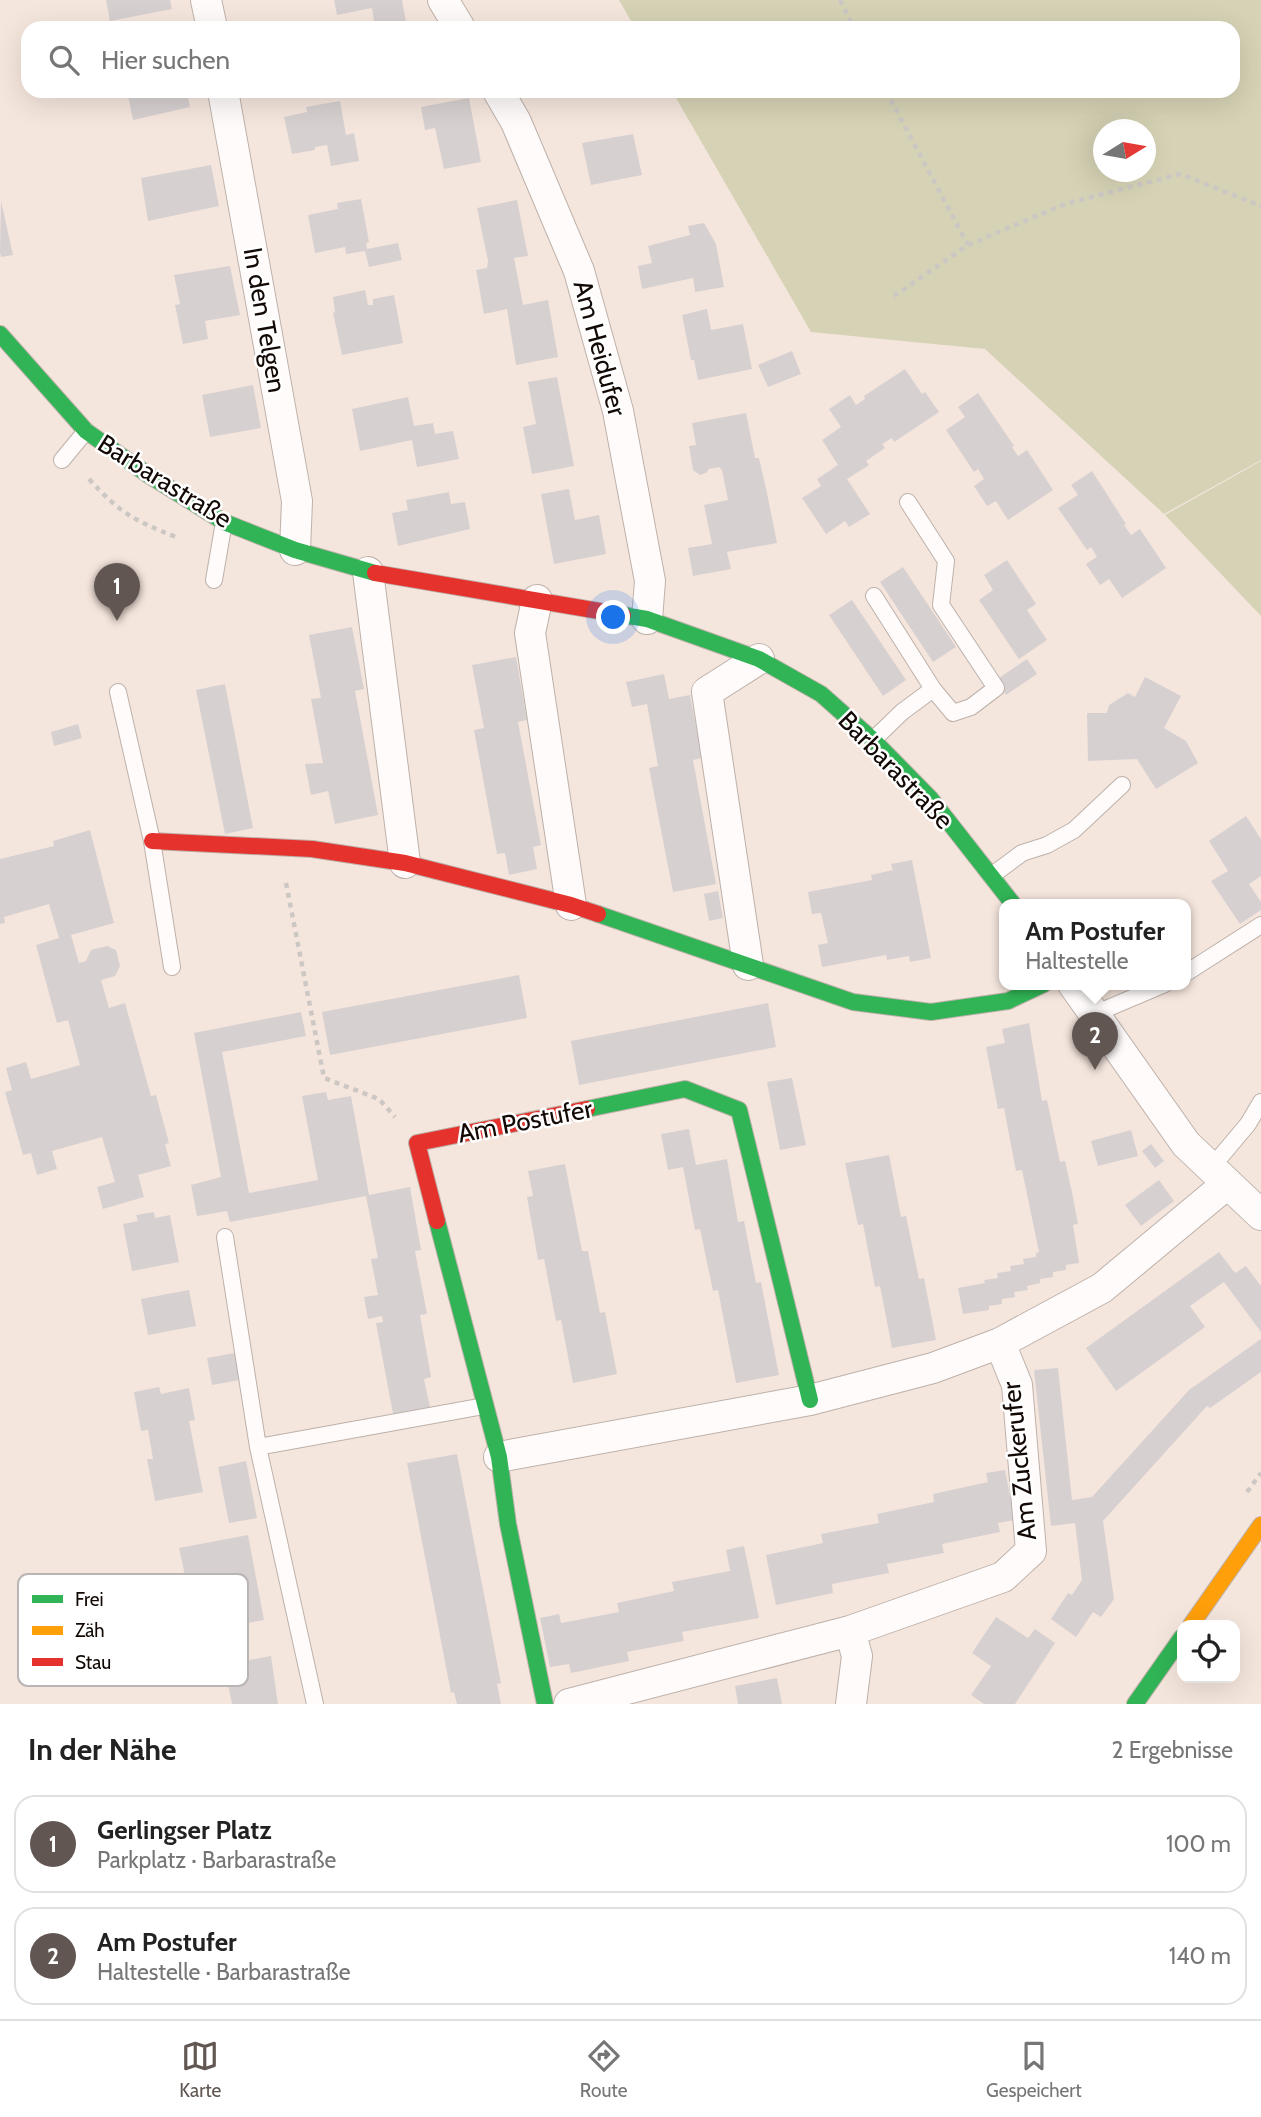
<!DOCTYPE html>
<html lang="de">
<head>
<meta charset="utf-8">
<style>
  body { margin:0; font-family:Cabin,sans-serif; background:#f2f2f2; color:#222 }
  .controls { position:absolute; right:21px; bottom:21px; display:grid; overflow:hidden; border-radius:14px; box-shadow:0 7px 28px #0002 }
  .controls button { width:63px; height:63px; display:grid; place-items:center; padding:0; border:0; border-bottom:2px solid #e0e0e0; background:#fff; color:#222; font:35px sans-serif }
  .compass { position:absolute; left:1093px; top:119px; width:63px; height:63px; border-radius:50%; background:#fff; box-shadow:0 7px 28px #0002; rotate:79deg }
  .you { position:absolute; left:614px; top:618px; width:24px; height:24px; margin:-18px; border:5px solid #fff; border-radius:50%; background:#1a73e8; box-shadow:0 0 0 10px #1a73e833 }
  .badge { display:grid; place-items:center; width:46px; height:46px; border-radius:50%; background:#615651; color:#fff; font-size:23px; font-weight:700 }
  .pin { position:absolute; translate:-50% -58px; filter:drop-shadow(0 2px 4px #0008) }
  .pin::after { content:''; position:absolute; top:37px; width:24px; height:21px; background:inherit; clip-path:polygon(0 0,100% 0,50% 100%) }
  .popup { position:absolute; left:999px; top:899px; width:192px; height:91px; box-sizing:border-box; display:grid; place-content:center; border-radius:14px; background:#fff; filter:drop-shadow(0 2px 5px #0005); font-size:23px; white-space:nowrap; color:#767676 }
  .popup b { font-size:26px; color:#222 }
  .popup::after { content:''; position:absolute; left:50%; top:100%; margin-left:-14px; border:14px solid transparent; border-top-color:#fff }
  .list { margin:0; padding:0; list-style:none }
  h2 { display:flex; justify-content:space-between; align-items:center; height:91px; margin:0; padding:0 28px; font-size:30px }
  h2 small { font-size:23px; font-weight:400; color:#767676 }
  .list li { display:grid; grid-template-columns:46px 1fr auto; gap:21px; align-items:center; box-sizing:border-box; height:98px; margin:0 14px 14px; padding:0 14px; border:2px solid #e0e0e0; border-radius:21px }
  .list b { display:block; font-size:26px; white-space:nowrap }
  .list p { margin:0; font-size:23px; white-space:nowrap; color:#767676 }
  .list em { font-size:23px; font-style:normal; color:#767676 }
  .icon { flex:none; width:38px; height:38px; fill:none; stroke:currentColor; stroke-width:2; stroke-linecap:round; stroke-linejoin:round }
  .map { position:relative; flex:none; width:1261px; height:1704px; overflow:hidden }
  .search { position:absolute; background:#fff; box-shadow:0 7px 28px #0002; left:21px; right:21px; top:21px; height:77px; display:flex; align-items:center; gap:18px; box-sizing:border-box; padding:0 24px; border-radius:21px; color:#767676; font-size:26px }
  .sheet { height:315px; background:#fff }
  nav { display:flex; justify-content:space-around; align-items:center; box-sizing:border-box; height:98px; border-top:2px solid #e0e0e0; background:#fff; font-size:19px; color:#767676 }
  nav a { display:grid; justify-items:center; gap:4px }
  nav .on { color:#615651 }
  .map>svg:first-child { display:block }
</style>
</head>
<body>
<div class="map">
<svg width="1261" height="1704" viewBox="0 0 1261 1704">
  <rect width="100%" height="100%" fill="#f5e6dd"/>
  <path fill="#d6d2b5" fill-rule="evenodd" d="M619,0H1261V460L1164,514L985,349L811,332L672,91H1233V28H635ZM1104,130H1146V172H1104Z
    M1261,461V616L1165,515Z"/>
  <path fill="#d7d0d1" d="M106,0H170L172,9L110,21Z
    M334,0H402L407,28H375L372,8L337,15Z
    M127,91H187L190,107L133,120Z
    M571,91H588V92L572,96Z
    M469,98L481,162L444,169L435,128L425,130L421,107Z
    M340,101L346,135L354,133L359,161L331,166L327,145L315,147V150L292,154L284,117L307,112L306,107Z
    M633,134L642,175L591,185L582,143Z
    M211,165L219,206L148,221L141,178Z
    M361,199L369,242L366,243L367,249L398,243L402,260L369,267L365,251L346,254L345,247L315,253L308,215L338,209L337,203Z
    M517,200L528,256L514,258L523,305L548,300L558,357L516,365L507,309L484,314L476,270L487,268L488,261L477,208Z
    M1,201L13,255L1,257L0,252Z
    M704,223L716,244L724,287L695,292L693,278L642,289L638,266L652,263L648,246L690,235L688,226Z
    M230,266L240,315L205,321L208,339L183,344L175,305L180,304L174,275Z
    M365,290L368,305H373V299L394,295L403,343L342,355L333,313L335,312L333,297Z
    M707,309L711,330L743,324L752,369L698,380L694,360H691L682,315Z
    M792,351L801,374L768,387L758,365Z
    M905,369L922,394L925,392L939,412L894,442L892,438L882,444L885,448L866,461L869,465L847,479L870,514L849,527L845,521L826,534L802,498L821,486L817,479L838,465L822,440L841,427L829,409L850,395L856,405L865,399L864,396Z
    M557,377L574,466L532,474L523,427L536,424L528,382Z
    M253,385L261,428L210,437L202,395Z
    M978,393L1014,446L1012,447L1018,456L1027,450L1053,490L1008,520L996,501L987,506L974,486L984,479L978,469L974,472L946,430L965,417L958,407Z
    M408,397L414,426L433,423L435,434L453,431L459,459L417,467L412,440L360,451L352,409Z
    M746,413L755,458H759L767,493L777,543L727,552L731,569L693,576L688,548L712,544L704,505L728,500L722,470L719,467L709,469L706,473L700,475L693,470L689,446L696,445L692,423Z
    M1092,471L1126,524L1124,525L1131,535L1140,529L1166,568L1122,598L1109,579L1100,585L1086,564L1097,557L1091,547L1087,550L1058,508L1078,495L1071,485Z
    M569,489L575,520L599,515L606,554L554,564L541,494Z
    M449,492L451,504L465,502L470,529L398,546L392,513L408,510L406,500Z
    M1007,560L1036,604L1027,610L1047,640L1019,659L979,600L993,590L984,575Z
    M903,567L956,647L933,662L880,582Z
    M852,600L906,680L883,696L829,615Z
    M352,627L364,689L355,691L378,815L335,824L328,791L311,795L305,764L323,763L311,699L321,698L309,635Z
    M516,657L527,720L518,722L541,845L533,847L537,869L509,875L505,853L497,854L474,730L484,728L472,665Z
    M1027,659L1037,674L1006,695L996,680Z
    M664,674L669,699L690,695L702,758L693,760L716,884L673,892L649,768L658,766L647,704L632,707L626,682Z
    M1145,677L1181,696L1164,728L1186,741L1198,763L1156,789L1137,759L1088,761L1087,713H1107L1109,705L1128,693L1135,697Z
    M225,684L253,828L225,834L196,690Z
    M78,724L82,738L54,746L51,732Z
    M1246,816L1261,839V876L1249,884L1261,902V910L1240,924L1211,881L1228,871L1209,841Z
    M90,830L114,923L71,935L79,963L86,961L91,950L107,946L116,950L120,966L115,976L101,980L109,1008L125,1003L151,1096L156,1095L169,1143L165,1144L171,1166L138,1175L144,1197L103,1209L97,1187L115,1182L102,1137L52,1151L57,1169L37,1175L31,1153L23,1155L5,1092L12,1090L6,1068L26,1062L31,1079L80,1065L68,1020L57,1023L36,945L59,938L49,904L4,917L5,923L0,924V859L54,846L53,841Z
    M912,860L931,958L910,962L909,956L887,960L886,955L822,967L818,945L828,943L821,913L812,914L808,892L872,880L871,875L893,870L891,864Z
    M718,891L723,918L709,921L704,894Z
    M519,975L527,1018L330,1055L322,1012Z
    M768,1003L776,1047L579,1085L571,1041Z
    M301,1012L306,1036L222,1052L249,1193L318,1180L302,1096L326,1092L328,1100L351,1096L369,1195L410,1187L421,1250L415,1251L427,1314L420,1315L431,1377L424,1379L430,1407L393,1414L376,1323L383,1322L382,1316L368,1319L364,1297L378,1295L371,1259L378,1258L366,1196L230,1222L227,1211L197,1216L191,1185L221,1177L194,1033Z
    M1029,1023L1042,1101L1047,1100L1060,1162L1065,1161L1072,1192L1078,1224L1073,1225L1079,1263L1066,1265V1270L1053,1272V1277L1040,1279V1283L1027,1286L1028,1290L1014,1292L1015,1297L1002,1299V1304L989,1306V1310L963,1314L958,1288L985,1283L984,1280L998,1278L997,1273L1011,1271L1010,1266L1024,1264L1023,1259L1036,1257V1253L1039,1252L1022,1170L1016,1171L1004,1108L998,1109L986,1047L1005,1043L1002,1029Z
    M792,1078L806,1145L780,1150L767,1082Z
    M689,1129L696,1165L727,1159L738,1222L744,1221L756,1283L761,1282L779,1375L736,1383L718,1290L713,1291L700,1229L695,1230L683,1167L668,1170L661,1134Z
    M1131,1130L1138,1156L1098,1166L1091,1141Z
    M1151,1144L1164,1161L1155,1168L1142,1151Z
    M889,1155L901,1217L906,1216L919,1279L924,1278L936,1340L892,1348L880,1286L875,1287L863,1224L858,1225L845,1163Z
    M565,1164L582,1251H588L600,1313L605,1312L617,1374L573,1383L561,1320L556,1321L544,1259L538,1260L527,1197L533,1196L528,1171Z
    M1159,1180L1174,1201L1141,1226L1125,1205Z
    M154,1212L155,1218L170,1215L179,1262L132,1271L123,1224L138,1221L136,1215Z
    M1219,1252L1235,1273L1246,1266L1261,1286V1332L1224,1282L1190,1306L1205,1327L1116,1391L1086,1348Z
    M189,1290L196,1326L148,1335L141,1299Z
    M1261,1339V1372L1210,1408L1207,1406L1103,1521L1114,1599L1101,1617L1093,1612L1076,1637L1051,1619L1068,1593L1072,1595L1082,1580L1075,1523L1051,1526L1034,1370L1058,1368L1072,1500L1092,1497L1189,1390Z
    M235,1353L240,1380L212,1385L207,1358Z
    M159,1387L161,1394L189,1388L195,1420L189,1421L203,1492L155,1501L147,1459H153L148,1430L141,1431L134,1392Z
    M457,1454L501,1683L497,1684L501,1704H457L454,1692L451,1693L407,1463Z
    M246,1461L257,1518L229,1523L218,1467Z
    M1005,1470L1015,1520L998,1523L1000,1532L942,1544L944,1553L887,1564L889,1573L832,1584L833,1593L776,1605L766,1555L823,1543L821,1534L879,1523L877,1514L934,1502L933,1494L988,1482L986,1473Z
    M248,1535L264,1620L220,1628L211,1576L186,1580L179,1548Z
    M744,1546L759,1618L682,1632L684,1641L627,1652L629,1661L571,1673L569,1664L550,1667L540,1618L559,1614L561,1623L619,1612L617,1603L674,1591L672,1582L730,1571L726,1550Z
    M996,1617L1028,1638L1035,1629L1055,1643L1015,1704H984L971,1695L991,1666L972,1653Z
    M271,1656L278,1704H232L224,1665Z
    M777,1678L782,1704H738L735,1686Z"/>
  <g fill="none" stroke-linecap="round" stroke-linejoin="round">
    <defs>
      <path id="lane" d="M62,460L86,431
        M908,502L946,561L941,605L996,688L971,707L953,713L933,689
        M214,580L224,522
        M118,692L152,841L172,967
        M873,740L902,712L933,689L874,596
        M991,876L1022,853L1047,845L1074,830L1122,785
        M1186,973L1261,925
        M1094,1014L1165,984
        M1211,1168L1248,1124L1261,1102
        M225,1237L258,1447L315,1704
        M258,1447L484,1406"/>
      <path id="street" d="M206,0L212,28
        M443,0L460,28
        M223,91L297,501L295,550
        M498,91L516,122L579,271L618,411L650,581L647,619
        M368,572L405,863
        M537,600L530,633L571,905
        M748,965L707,692L759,659
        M1073,984L1186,1144L1261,1215
        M499,1457L810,1400L933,1368L1000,1343L1102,1288L1227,1184
        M850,1631L857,1656L851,1704
        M569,1704L850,1631L1003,1577L1031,1551L1017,1385L1000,1343"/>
      <path id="fast" d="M0,334L86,431L147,474L224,522L295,550L375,573
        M623,615L647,619L759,659L821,694L873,740L930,798L1013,904
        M598,914L853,1002L931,1012L1008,1001L1044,984
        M587,1109L685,1089L739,1110L810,1400
        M437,1221L499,1457L508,1524L545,1704
        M1135,1704L1182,1637"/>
      <path id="slow" d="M1191,1625L1261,1525"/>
      <path id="jam" d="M375,573L623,615
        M152,841L312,849L405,863L571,905L598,914
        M437,1221L417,1143L587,1109"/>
    </defs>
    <use href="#lane" stroke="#bdb1aa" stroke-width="18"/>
    <use href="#street" stroke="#bdb1aa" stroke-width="32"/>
    <use href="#fast" stroke="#bdb1aa" stroke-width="18"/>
    <use href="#slow" stroke="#bdb1aa" stroke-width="18"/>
    <use href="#jam" stroke="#bdb1aa" stroke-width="18"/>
    <path stroke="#cdc7c4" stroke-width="4.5" stroke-dasharray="5 5" stroke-linecap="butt" d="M840,0L854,28
      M886,91L968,245
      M894,296L968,245L1065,204L1180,174L1261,206
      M89,479C120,513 133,520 176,537
      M286,883L324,1078L379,1099L395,1117
      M1247,1492L1261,1473"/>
    <use href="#lane" stroke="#fefbfa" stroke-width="16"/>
    <use href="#street" stroke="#fefbfa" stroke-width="30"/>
    <use href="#fast" stroke="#30b455" stroke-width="16"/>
    <use href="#slow" stroke="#ff9f0a" stroke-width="16"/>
    <use href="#jam" stroke="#e5322d" stroke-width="16"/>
  </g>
  <g text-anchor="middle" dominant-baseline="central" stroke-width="5" stroke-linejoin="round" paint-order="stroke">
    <g font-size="26" fill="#120905" stroke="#fff">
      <text transform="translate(265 320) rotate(80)">In den Telgen</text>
      <text transform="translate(600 348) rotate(75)">Am Heidufer</text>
      <text transform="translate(165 481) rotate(32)">Barbarastraße</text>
      <text transform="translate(896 770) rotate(46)">Barbarastraße</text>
      <text transform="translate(525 1121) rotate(-11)">Am Postufer</text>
      <text transform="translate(1019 1461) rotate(-96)">Am Zuckerufer</text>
    </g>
  </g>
  <rect x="18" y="1574" width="230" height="112" rx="10" fill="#fff" stroke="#b8b5b4" stroke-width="2"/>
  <rect x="32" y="1595" width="31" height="8" fill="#30b455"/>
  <rect x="32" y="1626" width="31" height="9" fill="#ff9f0a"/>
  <rect x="32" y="1658" width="31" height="8" fill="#e5322d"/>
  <g font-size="19" fill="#120905">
    <text x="75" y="1606">Frei</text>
    <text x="75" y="1637">Zäh</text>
    <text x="75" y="1669">Stau</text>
  </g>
</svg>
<div class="controls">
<button><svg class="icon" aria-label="locate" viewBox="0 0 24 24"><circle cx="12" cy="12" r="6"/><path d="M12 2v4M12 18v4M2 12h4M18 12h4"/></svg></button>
</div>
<svg class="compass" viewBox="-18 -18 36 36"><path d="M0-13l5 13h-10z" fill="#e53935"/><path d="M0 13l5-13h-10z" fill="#767676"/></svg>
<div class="you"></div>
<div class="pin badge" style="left:117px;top:621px">1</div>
<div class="pin badge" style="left:1095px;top:1070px">2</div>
<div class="popup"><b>Am Postufer</b>Haltestelle</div>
<div class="search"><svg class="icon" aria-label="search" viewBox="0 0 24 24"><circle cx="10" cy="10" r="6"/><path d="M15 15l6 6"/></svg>Hier suchen</div>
</div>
<section class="sheet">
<h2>In der Nähe<small>2 Ergebnisse</small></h2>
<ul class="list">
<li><span class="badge">1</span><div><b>Gerlingser Platz</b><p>Parkplatz · Barbarastraße</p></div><em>100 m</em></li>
<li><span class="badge">2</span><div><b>Am Postufer</b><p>Haltestelle · Barbarastraße</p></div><em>140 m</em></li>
</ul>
</section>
<nav>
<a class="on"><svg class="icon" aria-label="map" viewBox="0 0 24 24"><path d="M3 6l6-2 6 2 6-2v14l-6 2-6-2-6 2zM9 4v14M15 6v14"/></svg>Karte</a>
<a><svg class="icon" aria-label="directions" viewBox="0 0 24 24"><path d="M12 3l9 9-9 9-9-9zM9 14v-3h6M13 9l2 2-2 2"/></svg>Route</a>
<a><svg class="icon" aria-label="saved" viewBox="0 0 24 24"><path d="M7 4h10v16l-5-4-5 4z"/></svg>Gespeichert</a>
</nav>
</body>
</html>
